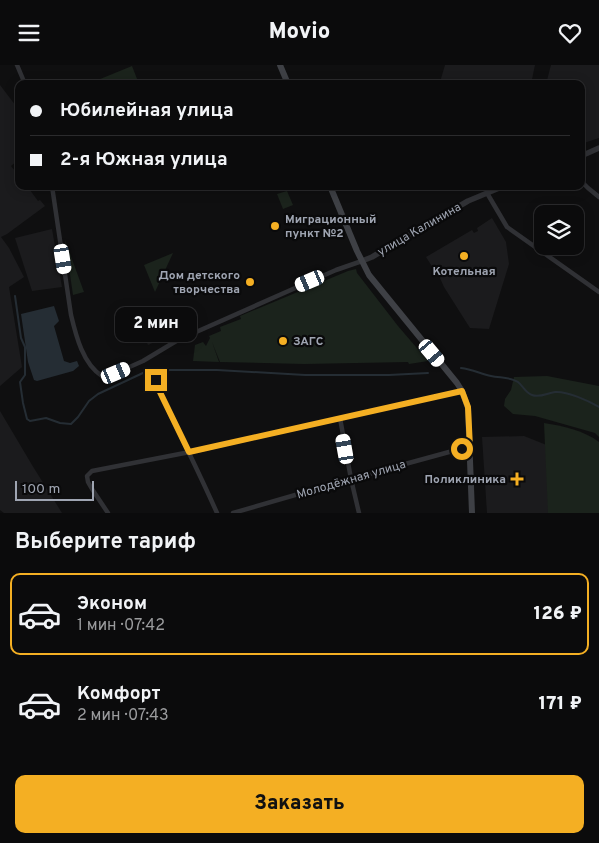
<!DOCTYPE html>
<html lang="ru">
<meta charset="utf-8">
<style>
body{margin:0;font-family:Overpass,sans-serif;background:#141415;color:#f1f3f6;height:100vh;display:flex;flex-direction:column;font-size:19px;white-space:nowrap}
*{box-sizing:border-box;margin:0}
p{font-size:16px;color:#9a9b9d}
.icon{flex:none;width:28px;height:28px;fill:none;stroke:currentColor;stroke-width:2;stroke-linecap:round;stroke-linejoin:round}
.map{position:relative;height:448px;overflow:hidden}
.sheet{display:flex;flex-direction:column;background:#0b0b0c;flex:1}
.sheet>*{flex:none}
.guide{position:absolute;left:15px;top:15px;width:570px;height:110px;border-radius:10px;box-shadow:0 2px 12px #0003,0 0 0 1px #2b2b2d;display:grid;align-content:center;height:110px;padding:0 15px;background:#0b0b0c}
.fabs{position:absolute;left:534px;top:140px;display:grid;gap:10px}
.fabs a{display:grid;place-items:center;width:50px;height:50px;border-radius:10px;background:#0b0b0c;box-shadow:0 2px 12px #0003,0 0 0 1px #2b2b2d;font-size:25px}
.scale{position:absolute;left:15px;bottom:12px;width:79px;box-sizing:border-box;padding-left:5px;border:2px solid #9fa5b2;border-top:0;font-size:14px;line-height:18px;white-space:nowrap;color:#9fa5b2;-webkit-text-stroke:4px #0a0a0b;paint-order:stroke}
.end{position:absolute;width:22px;height:22px;margin:-11px;border:6px solid #f4af23;background:#111;box-shadow:0 0 0 2px #111}
.from{border-radius:50%}
.bubble{position:absolute;height:35px;border-radius:10px;background:#0b0b0c;box-shadow:0 2px 12px #0003,0 0 0 1px #2b2b2d;font-size:16px;font-weight:800;line-height:35px;text-align:center}
.car{position:absolute;width:15px;height:30px;margin:-15px -8px;border-radius:6px;box-shadow:0 0 4px 1px #0007;background:linear-gradient(#fff 24%,#345 0 40%,#fff 0 76%,#345 0 86%,#fff 0)}
.guide b{display:flex;align-items:center;gap:18px;height:48px;font-size:19px}
.guide b+b{border-top:1px solid #2b2b2d}
.guide i{width:12px;height:12px;background:#f1f3f6}
ul{padding:0;list-style:none}
li{display:flex;align-items:center;gap:15px;height:82px;margin:0 10px 8px;padding:0 5px;border:2px solid transparent;border-radius:10px}
li div{flex:1}
li b{display:block;font-size:19px}
li em{font-style:normal;font-weight:800}
li.on{border-color:#f4af23}
li>.icon{width:45px;height:45px;stroke-width:1.5}
h2{padding:0 15px;font-size:22px;line-height:60px}
.cta{display:flex;gap:10px;margin-top:auto;padding:10px 15px}
.cta a{flex:1;height:58px;border-radius:10px;background:#f4af23;color:#111;font-size:20px;font-weight:800;line-height:58px;text-align:center}
header{display:flex;justify-content:space-between;align-items:center;height:65px;padding:0 15px;background:#0b0b0c;font-size:22px;font-weight:800}
.map>svg:first-child{display:block}
.built{fill:#1b1b1d}
.green{fill:#1b231c}
.water{fill:#252d34}
.lines{fill:none;stroke-linecap:round;stroke-linejoin:round}
.stream{stroke:#252d34;stroke-width:2}
.minor{stroke:#303135;stroke-width:4.5}
.tertiary{stroke:#303135;stroke-width:5.5}
.secondary{stroke:#3e4045;stroke-width:6}
.route{stroke:#f4af23;stroke-width:6}
.poi-dot{fill:#f4af23;stroke:#0a0a0b;stroke-width:2}
.labels{text-anchor:middle;stroke-width:4.5;stroke-linejoin:round;paint-order:stroke}
.poi-label{font-size:12px;font-weight:bold;fill:#9fa5b2;stroke:#0a0a0b;text-anchor:start}
.street-label{font-size:12px;fill:#9fa5b2;stroke:#0a0a0b}
</style>
<header><svg class="icon" aria-label="menu" viewBox="0 0 24 24"><path d="M4 6h16M4 12h16M4 18h16"/></svg>Movio<svg class="icon" aria-label="heart" viewBox="0 0 24 24"><path d="M12 20l-8-8c-3-5 5-10 8-4 3-6 11-1 8 4z"/></svg></header>
<div class="map">
<svg width="599" height="448" viewBox="0 0 599 448">
<rect width="100%" height="100%" fill="#0f0f10"/>
<g class="built">
<path d="M445,0H535L531,19H447L440,17Z"/>
<path d="M551,0H599V73L581,79V19H546Z"/>
<path d="M0,20L19,45V94L11,101L19,111V121H27L38,136L40,135L45,141L7,169L1,172L9,183L24,212L9,222L22,302L0,321Z"/>
<path d="M492,153L506,177L509,199L489,264L470,263L444,222L436,204L433,203L426,192L472,165L474,168L478,166L477,163Z"/>
<path d="M52,164L62,222L32,226L15,173Z"/>
<path d="M157,251L166,272L148,280L139,259Z"/>
<path d="M0,346L32,400L62,448H4L0,445Z"/>
<path d="M524,371L549,381L548,448H487L482,372Z"/>
</g>
<g class="green">
<path d="M132,1L139,19H88Z"/>
<path d="M287,126L293,140L283,144L277,129Z"/>
<path d="M65,175L84,227L73,230Z"/>
<path d="M173,188L155,227L144,200Z"/>
<path d="M356,204L357,208L398,261L428,296L409,299L408,297L304,299L220,297L212,277L219,297L193,296L195,280L203,277L206,281L210,273L209,271L221,266L220,262L241,254L240,251L348,206Z"/>
<path d="M547,311L599,321V372L595,368L535,351L513,349L504,341L505,334L511,325L514,312Z"/>
<path d="M544,358C563,361 583,365 599,377V448H548Z"/>
</g>
<path class="water" d="M54,241L59,256L54,261L64,296L70,298L77,296L79,301L73,306L37,316L34,315L28,297L21,249Z"/>
<g class="lines">
<g class="stream">
<path d="M15,231L21,273L25,282V310L20,317L23,338L27,354L30,356L46,353L60,358L71,359L78,352L89,336L98,329L145,307L153,305H217L305,310H389L428,308"/>
<path d="M461,303C472,304 481,309 491,311C500,313 511,312 518,317C523,321 526,328 532,330C540,333 547,328 555,327C567,326 589,336 599,342"/>
</g>
<g class="minor">
<path d="M17,0L25,19"/>
<path d="M581,116L588,123L599,132"/>
<path d="M52,121L71,250C76,271 83,299 102,311L116,308L143,296L178,275L336,205L362,196"/>
<path d="M487,128L507,162L599,227"/>
<path d="M156,315L157,321C177,364 198,405 217,448"/>
<path d="M340,353L351,414L359,448"/>
<path d="M108,448L92,424L88,417L87,411L92,406L195,386L462,326"/>
<path d="M233,448L354,413L460,384L470,383"/>
</g>
<g class="tertiary">
<path d="M581,91L599,83"/>
<path d="M362,196L372,192L468,136L504,121"/>
</g>
<g class="secondary">
<path d="M280,0L288,19"/>
<path d="M330,121L357,186L369,210L457,318L462,326L468,343L472,448"/>
</g>
</g>
<g class="lines">
<path class="route" d="M156,315L157,321L189,387L462,326L468,342L470,383L462,384"/>
</g>
<g class="poi-dot">
<circle cx="275" cy="161" r="5"/>
<circle cx="464" cy="191" r="5"/>
<circle cx="250" cy="217" r="5"/>
<circle cx="283" cy="276" r="5"/>
<path d="M514.5 406.5h5v5h5v5h-5v5h-5v-5h-5v-5h5z"/>
</g>
<g class="labels">
<g class="poi-label">
<text x="285" y="158">Миграционный<tspan x="285" dy="14">пункт №2</tspan></text>
<text x="464" y="210" text-anchor="middle">Котельная</text>
<text x="240" y="214" text-anchor="end">Дом детского<tspan x="240" dy="14">творчества</tspan></text>
<text x="293" y="280">ЗАГС</text>
<text x="506" y="418" text-anchor="end">Поликлиника</text>
</g>
<g class="street-label">
<text transform="translate(419 164) rotate(-30)" y="4">улица Калинина</text>
<text transform="translate(351 414) rotate(-16)" y="4">Молодёжная улица</text>
</g>
</g>
</svg>
<div class="fabs">
<a><svg class="icon" aria-label="layers" viewBox="0 0 24 24"><path d="M12 4l9 5-9 5-9-5zM3 14l9 5 9-5"/></svg></a>
</div>
<div class="scale">100 m</div>
<i class="end from" style="left:462px;top:384px"></i>
<i class="end" style="left:156px;top:315px"></i>
<div class="bubble" style="left:115px;top:242px;width:82px">2 мин</div>
<i class="car" style="left:63px;top:194px;rotate:171deg"></i>
<i class="car" style="left:310px;top:216px;rotate:247deg"></i>
<i class="car" style="left:432px;top:288px;rotate:140deg"></i>
<i class="car" style="left:116px;top:308px;rotate:67deg"></i>
<i class="car" style="left:345px;top:384px;rotate:350deg"></i>
<div class="guide">
<b><i class="from"></i>Юбилейная улица</b>
<b><i></i>2-я Южная улица</b>
</div>
</div>
<section class="sheet">
<h2>Выберите тариф</h2>
<ul>
<li class="on"><svg class="icon" aria-label="car" viewBox="0 0 24 24"><path d="M5 17H2v-5l4-1 3-4h7l3 4 3 1v5h-3M9 17h6M6 11h13"/><circle cx="7" cy="17" r="2"/><circle cx="17" cy="17" r="2"/></svg><div><b>Эконом</b><p>1 мин · 07:42</p></div><em>126 ₽</em></li>
<li><svg class="icon" aria-label="car" viewBox="0 0 24 24"><path d="M5 17H2v-5l4-1 3-4h7l3 4 3 1v5h-3M9 17h6M6 11h13"/><circle cx="7" cy="17" r="2"/><circle cx="17" cy="17" r="2"/></svg><div><b>Комфорт</b><p>2 мин · 07:43</p></div><em>171 ₽</em></li>
</ul>
<div class="cta"><a>Заказать</a></div>
</section>
